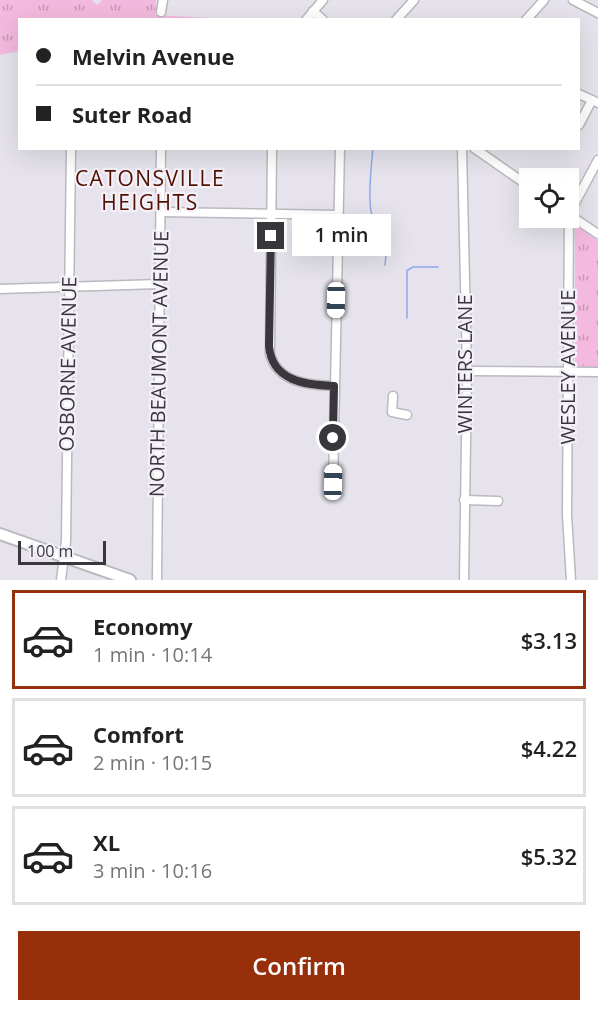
<!DOCTYPE html>
<meta charset="utf-8">
<style>
body{margin:0;font-family:"Open Sans",sans-serif;background:#f6f6f6;color:#222;height:100vh;display:flex;flex-direction:column;font-size:22px;white-space:nowrap}
*{box-sizing:border-box;margin:0}
p{font-size:20px;color:#767676}
.icon{flex:none;width:33px;height:33px;fill:none;stroke:currentColor;stroke-width:2;stroke-linecap:round;stroke-linejoin:round}
.map{position:relative;height:580px;overflow:hidden}
.panel{display:flex;flex-direction:column;background:#fff;flex:1}
.panel>*{flex:none}
.banner{position:absolute;left:18px;top:18px;width:562px;height:132px;border-radius:0px;box-shadow:0 6px 24px #0002;display:grid;align-content:center;height:132px;padding:0 18px;background:#fff}
.tools{position:absolute;left:519px;top:168px;display:grid;gap:12px}
.tools a{display:grid;place-items:center;width:60px;height:60px;border-radius:0px;background:#fff;box-shadow:0 6px 24px #0002;font-size:30px}
.scale{position:absolute;left:18px;bottom:15px;width:88px;box-sizing:border-box;padding-left:6px;border:3px solid #39373b;border-top:0;font-size:16px;line-height:21px;white-space:nowrap;color:#39373b;-webkit-text-stroke:4px #f4f0f9;paint-order:stroke}
.end{position:absolute;width:27px;height:27px;margin:-14px;border:8px solid #39373b;background:#fff;box-shadow:0 0 0 3px #fff}
.from{border-radius:50%}
.bubble{position:absolute;height:42px;border-radius:0px;background:#fff;box-shadow:0 6px 24px #0002;font-size:20px;font-weight:600;line-height:42px;text-align:center}
.car{position:absolute;width:18px;height:36px;margin:-18px -9px;border-radius:8px;box-shadow:0 0 4px 2px #0007;background:linear-gradient(#fff 24%,#345 0 40%,#fff 0 76%,#345 0 86%,#fff 0)}
.banner b{display:flex;align-items:center;gap:21px;height:57px;font-size:22px}
.banner b+b{border-top:2px solid #e0e0e0}
.banner i{width:15px;height:15px;background:#222}
ul{padding:10px 0 0;list-style:none}
li{display:flex;align-items:center;gap:18px;height:99px;margin:0 12px 9px;padding:0 6px;border:3px solid #e0e0e0;border-radius:0px}
li div{flex:1}
li b{display:block;font-size:22px}
li em{font-style:normal;font-weight:600}
li.on{border-color:#962f0a}
li>.icon{width:54px;height:54px;stroke-width:1.5}
.primary-button{display:flex;gap:12px;margin-top:auto;padding:12px 18px}
.primary-button a{flex:1;height:69px;border-radius:0px;background:#962f0a;color:#fff;font-size:24px;font-weight:600;line-height:69px;text-align:center}
.map>svg:first-child{display:block}
.park{fill:url(#park-tufts)}
.lines{fill:none;stroke-linecap:round;stroke-linejoin:round}
.stream{stroke:#8da9ec;stroke-width:1.5}
.minor-casing{stroke:#bbb8c0;stroke-width:11}
.major-casing{stroke:#bbb8c0;stroke-width:14}
.minor{stroke:#fff;stroke-width:8}
.major{stroke:#fff;stroke-width:10}
.route{stroke:#39373b;stroke-width:8}
.labels{text-anchor:middle;stroke-width:4.5;stroke-linejoin:round;paint-order:stroke}
.street-label{font-size:20px;fill:#39373b;stroke:#f4f0f9}
.neighbourhood-label{font-size:21px;letter-spacing:1.5px;fill:#511000;stroke:#f4f0f9}
</style>
<div class="map">
<svg width="598" height="580" viewBox="0 0 598 580">
<defs>
<pattern id="park-tufts" width="24" height="20" patternUnits="userSpaceOnUse" patternTransform="scale(1.5)"><rect width="24" height="20" fill="#f4b9de"/><path d="M3 7l-1-3M5 7V3M7 7l1-3M15 17l-1-3M17 17v-4M19 17l1-3" fill="none" stroke="#c797b5"/></pattern>
</defs>
<rect width="100%" height="100%" fill="#e6e3ec"/>
<g class="park">
<path d="M0,0H92L97,5L102,0H156L155,15L229,19L20,20L19,51L0,55Z"/>
<path d="M575,225L598,241V367L575,366Z"/>
</g>
<g class="lines">
<g class="stream">
<path d="M373,148C371,167 368,194 371,211C376,233 389,239 385,265"/>
<path d="M407,270V318"/>
<path d="M408,270L413,267H438"/>
</g>
<g class="minor-casing">
<g id="minor">
<path d="M573,0L598,13"/>
<path d="M313,11L323,20"/>
<path d="M161,12L163,0"/>
<path d="M306,20L323,0"/>
<path d="M396,20L414,0"/>
<path d="M526,20L544,0"/>
<path d="M579,94L598,103"/>
<path d="M579,125L592,100"/>
<path d="M272,148L270,354C278,383 309,385 334,386"/>
<path d="M462,148L467,371L464,580"/>
<path d="M474,148L530,187"/>
<path d="M161,212L338,215"/>
<path d="M568,214L598,234"/>
<path d="M0,289L159,284"/>
<path d="M467,371L598,372"/>
<path d="M393,396L392,412L407,415"/>
<path d="M333,484L340,148"/>
<path d="M464,500L498,501"/>
<path d="M61,580L66,541L71,148"/>
<path d="M157,580L161,148"/>
<path d="M571,580L567,515L569,214L598,160"/>
</g>
</g>
<g class="major-casing">
<path id="major" d="M0,534L130,580"/>
</g>
<use href="#minor" class="minor"/>
<use href="#major" class="major"/>
</g>
<g class="lines">
<path class="route" d="M271,236L269,346C272,381 305,385 334,386L333,438"/>
</g>
<g class="labels">
<g class="street-label">
<text transform="translate(68 364) rotate(-89)" y="7">OSBORNE AVENUE</text>
<text transform="translate(159 364) rotate(-89)" y="7">NORTH BEAUMONT AVENUE</text>
<text transform="translate(465 364) rotate(-90)" y="7">WINTERS LANE</text>
<text transform="translate(568 367) rotate(-90)" y="7">WESLEY AVENUE</text>
</g>
<g class="neighbourhood-label">
<text x="150" y="186">CATONSVILLE<tspan x="150" dy="24">HEIGHTS</tspan></text>
</g>
</g>
</svg>
<div class="tools">
<a><svg class="icon" aria-label="locate" viewBox="0 0 24 24"><circle cx="12" cy="12" r="6"/><path d="M12 2v4M12 18v4M2 12h4M18 12h4"/></svg></a>
</div>
<div class="scale">100 m</div>
<i class="end from" style="left:333px;top:438px"></i>
<i class="end" style="left:271px;top:236px"></i>
<div class="bubble" style="left:292px;top:214px;width:99px">1 min</div>
<i class="car" style="left:336px;top:300px;rotate:181deg"></i>
<i class="car" style="left:333px;top:482px;rotate:1deg"></i>
<div class="banner">
<b><i class="from"></i>Melvin Avenue</b>
<b><i></i>Suter Road</b>
</div>
</div>
<section class="panel">
<ul>
<li class="on"><svg class="icon" aria-label="car" viewBox="0 0 24 24"><path d="M5 17H2v-5l4-1 3-4h7l3 4 3 1v5h-3M9 17h6M6 11h13"/><circle cx="7" cy="17" r="2"/><circle cx="17" cy="17" r="2"/></svg><div><b>Economy</b><p>1 min · 10:14</p></div><em>$3.13</em></li>
<li><svg class="icon" aria-label="car" viewBox="0 0 24 24"><path d="M5 17H2v-5l4-1 3-4h7l3 4 3 1v5h-3M9 17h6M6 11h13"/><circle cx="7" cy="17" r="2"/><circle cx="17" cy="17" r="2"/></svg><div><b>Comfort</b><p>2 min · 10:15</p></div><em>$4.22</em></li>
<li><svg class="icon" aria-label="car" viewBox="0 0 24 24"><path d="M5 17H2v-5l4-1 3-4h7l3 4 3 1v5h-3M9 17h6M6 11h13"/><circle cx="7" cy="17" r="2"/><circle cx="17" cy="17" r="2"/></svg><div><b>XL</b><p>3 min · 10:16</p></div><em>$5.32</em></li>
</ul>
<div class="primary-button"><a>Confirm</a></div>
</section>
